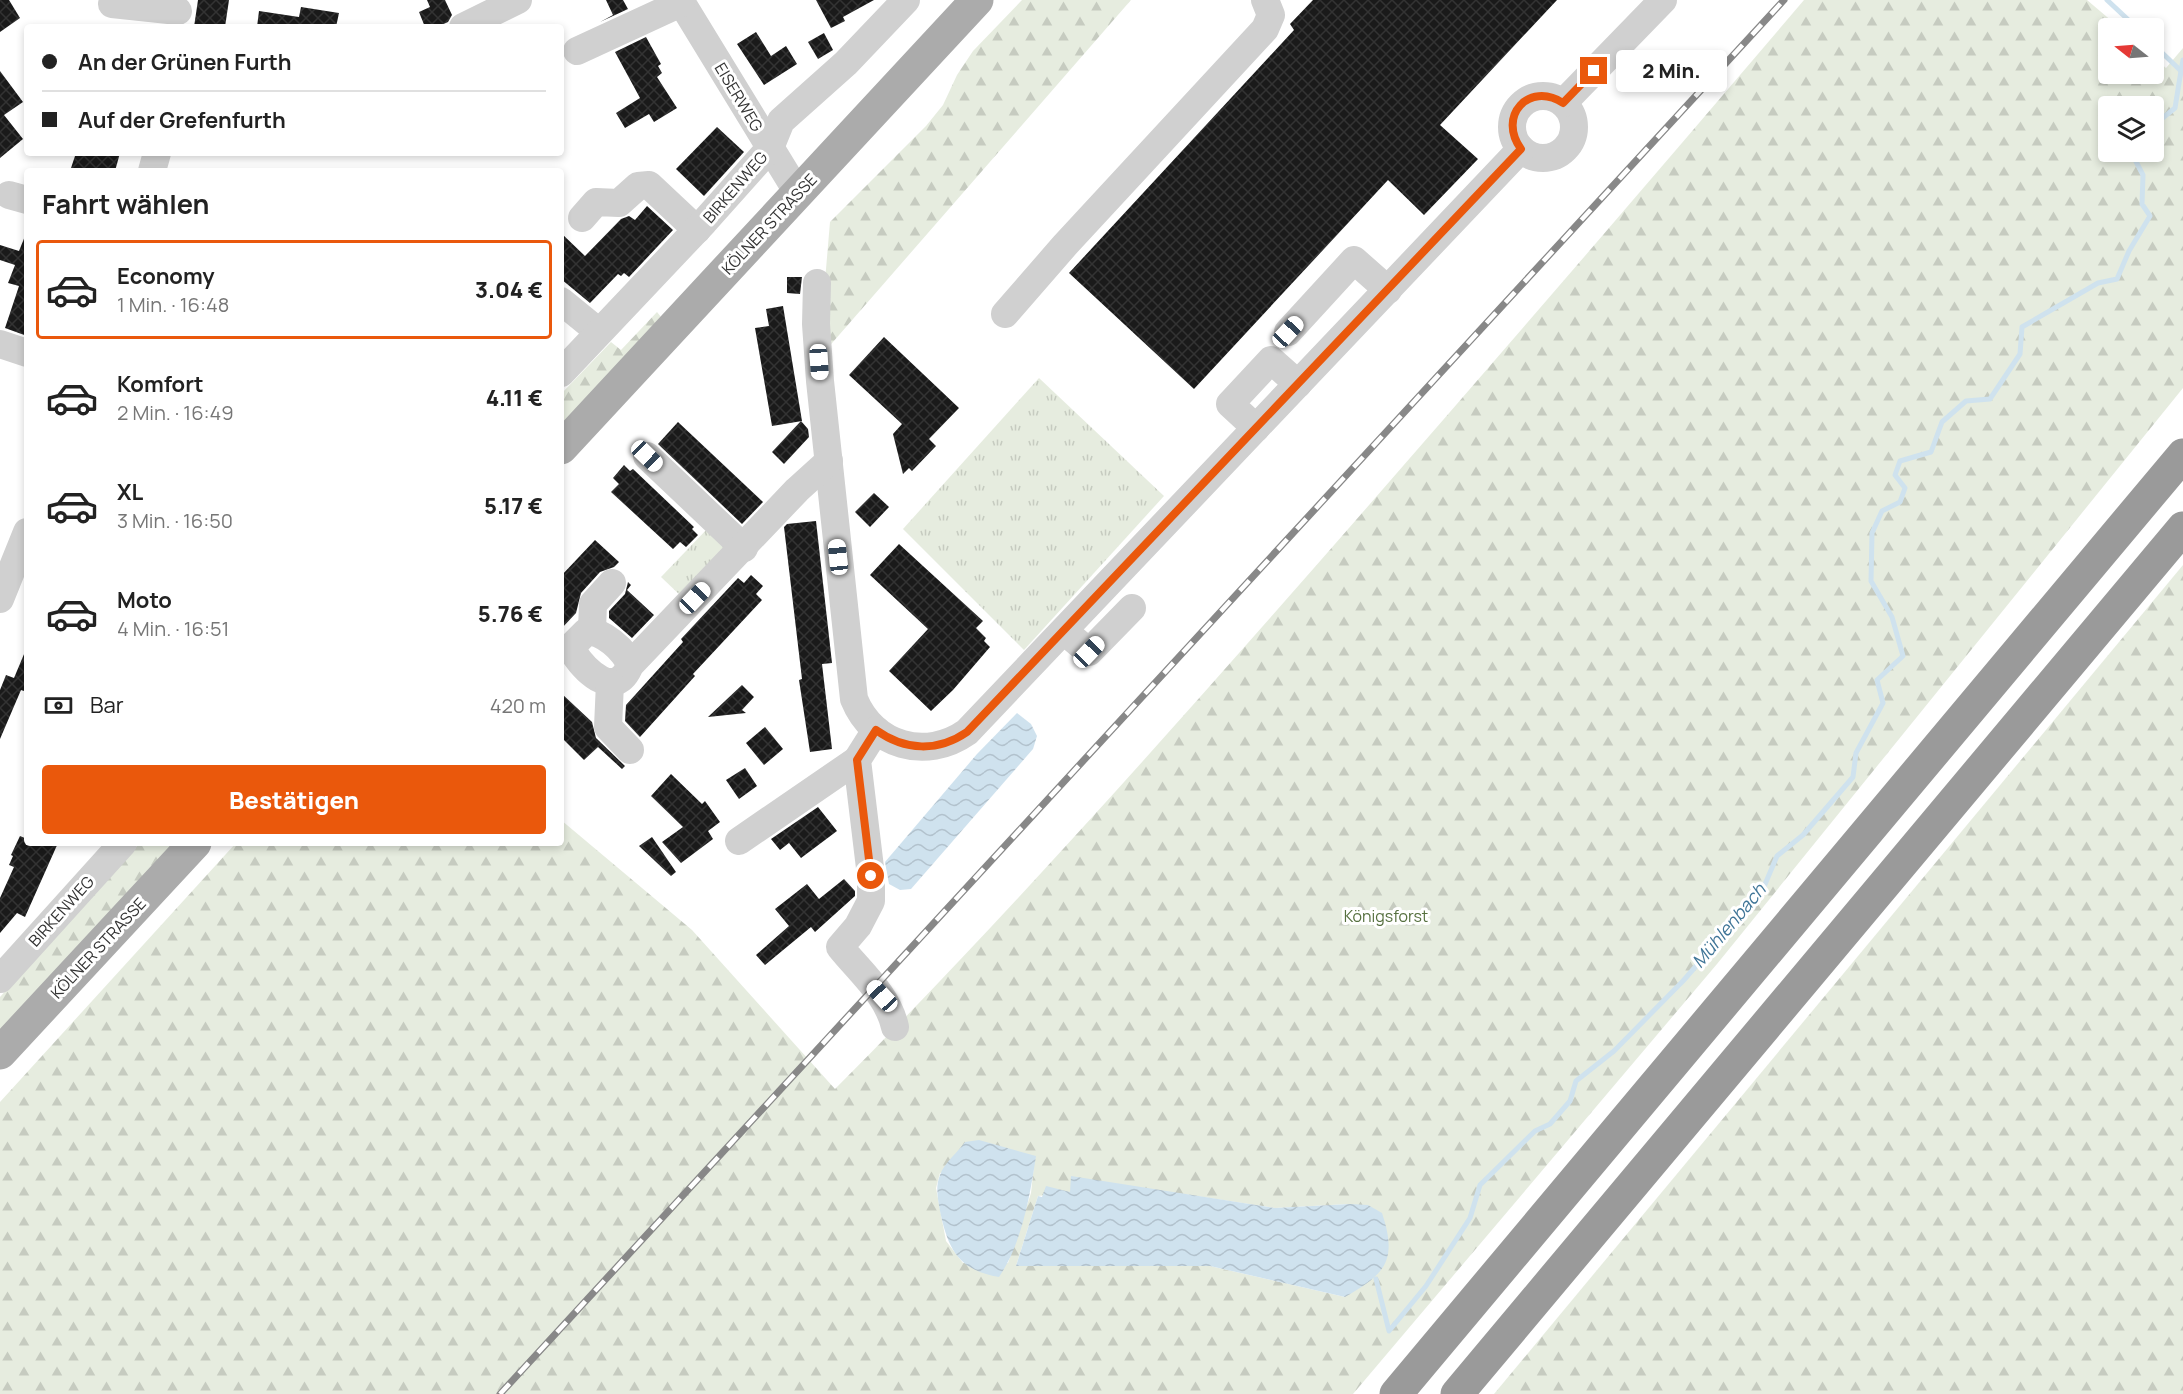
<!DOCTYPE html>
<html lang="de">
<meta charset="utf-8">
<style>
body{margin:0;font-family:Manrope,sans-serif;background:#f2f2f2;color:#222;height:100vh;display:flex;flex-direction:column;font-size:22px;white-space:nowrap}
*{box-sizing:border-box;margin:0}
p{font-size:20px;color:#767676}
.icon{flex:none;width:33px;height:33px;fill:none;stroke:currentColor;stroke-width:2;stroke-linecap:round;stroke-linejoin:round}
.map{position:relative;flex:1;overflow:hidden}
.drawer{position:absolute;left:24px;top:168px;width:540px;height:678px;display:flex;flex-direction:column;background:#fff;border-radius:6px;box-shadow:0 3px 9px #0003}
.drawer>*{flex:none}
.top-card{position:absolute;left:24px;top:24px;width:540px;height:132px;border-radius:6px;box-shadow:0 3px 9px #0003;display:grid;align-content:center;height:132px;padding:0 18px;background:#fff}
.needle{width:39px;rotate:287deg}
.buttons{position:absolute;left:2098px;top:18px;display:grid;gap:12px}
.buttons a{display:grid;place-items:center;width:66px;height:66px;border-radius:6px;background:#fff;box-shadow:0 3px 9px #0003;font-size:30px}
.end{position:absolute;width:27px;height:27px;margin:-14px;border:8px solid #ea580c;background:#fff;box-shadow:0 0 0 3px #fff}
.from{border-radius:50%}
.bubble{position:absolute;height:42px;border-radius:6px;background:#fff;box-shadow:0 3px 9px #0003;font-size:20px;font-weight:800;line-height:42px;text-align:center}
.car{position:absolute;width:18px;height:36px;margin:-18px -9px;border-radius:8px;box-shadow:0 0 4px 2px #0007;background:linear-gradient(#fff 24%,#345 0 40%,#fff 0 76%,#345 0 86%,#fff 0)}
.top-card b{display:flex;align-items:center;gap:21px;height:57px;font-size:22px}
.top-card b+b{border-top:2px solid #e0e0e0}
.top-card i{width:15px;height:15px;background:#222}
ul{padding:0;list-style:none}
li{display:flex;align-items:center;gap:18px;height:99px;margin:0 12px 9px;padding:0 6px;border:3px solid transparent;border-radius:6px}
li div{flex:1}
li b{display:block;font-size:22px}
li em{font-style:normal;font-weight:800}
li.on{border-color:#ea580c}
li>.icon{width:54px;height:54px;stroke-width:1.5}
h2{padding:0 18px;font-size:27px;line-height:72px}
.pay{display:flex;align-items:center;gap:15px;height:66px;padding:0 18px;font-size:22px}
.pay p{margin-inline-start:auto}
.primary-button{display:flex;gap:12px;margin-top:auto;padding:12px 18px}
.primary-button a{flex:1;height:69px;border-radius:6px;background:#ea580c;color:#fff;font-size:24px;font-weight:800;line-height:69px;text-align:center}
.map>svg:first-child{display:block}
.grass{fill:url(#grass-tufts)}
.forest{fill:url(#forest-firs);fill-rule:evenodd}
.water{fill:url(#water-waves)}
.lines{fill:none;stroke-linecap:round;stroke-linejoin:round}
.stream{stroke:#cfe2ee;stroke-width:5}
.building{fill:url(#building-cross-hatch)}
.minor{stroke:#d0d0d0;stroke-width:28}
.major{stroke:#ababab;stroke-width:33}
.highway{stroke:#9a9a9a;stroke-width:33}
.rail-casing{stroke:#888;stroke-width:7}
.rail{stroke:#fff;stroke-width:4.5;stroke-dasharray:14;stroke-linecap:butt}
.route{stroke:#ea580c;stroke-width:8}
.labels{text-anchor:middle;stroke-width:6;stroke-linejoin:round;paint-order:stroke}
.street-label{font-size:16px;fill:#333;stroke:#fff}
.park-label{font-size:16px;fill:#56703f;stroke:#fff}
.water-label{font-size:18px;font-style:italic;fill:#3f7597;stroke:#fff}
</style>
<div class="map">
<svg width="2183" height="1394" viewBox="0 0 2183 1394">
<defs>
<pattern id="grass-tufts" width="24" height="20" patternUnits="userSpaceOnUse" patternTransform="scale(1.5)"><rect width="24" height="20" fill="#e6ecdf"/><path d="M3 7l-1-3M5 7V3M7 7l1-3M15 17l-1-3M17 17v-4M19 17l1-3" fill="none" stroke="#c6cbc0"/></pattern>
<pattern id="forest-firs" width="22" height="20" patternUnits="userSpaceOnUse" patternTransform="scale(1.5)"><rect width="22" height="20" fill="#e6ecdf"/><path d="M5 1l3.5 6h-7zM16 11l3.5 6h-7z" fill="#c6cbc0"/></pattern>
<pattern id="water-waves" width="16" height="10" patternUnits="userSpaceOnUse" patternTransform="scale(1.5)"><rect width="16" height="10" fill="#cfe2ee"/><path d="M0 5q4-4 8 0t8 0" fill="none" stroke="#b2c2cd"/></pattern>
<pattern id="building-cross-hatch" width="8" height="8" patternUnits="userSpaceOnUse" patternTransform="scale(1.5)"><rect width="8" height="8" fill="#1a1a1a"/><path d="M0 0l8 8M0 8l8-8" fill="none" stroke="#333"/></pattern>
</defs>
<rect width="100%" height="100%" fill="#fff"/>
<g class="grass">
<path d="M1039,378L1164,496L1024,650L903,529Z"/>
<path d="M710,526L727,548L682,597L661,577Z"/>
</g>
<g class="forest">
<path d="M1022,0H1131L826,350L825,281L830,222L926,126L943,105L957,75L973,51Z"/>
<path d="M1804,0H2087L2120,28H2109V74H2154V58L2166,68L2183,48V388L1717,964L1353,1394H0V1102L236,843H561V820L692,930L835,1089C1004,919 1163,740 1321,560C1483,375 1644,188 1804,0ZM2109,106H2154V152H2109ZM1035,1156L1031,1193L1008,1263H963L946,1241L936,1188L940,1173ZM1071,1177L1275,1208L1350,1204L1345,1297L1210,1266H1016L1038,1196L1071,1192Z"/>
<path d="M657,312L661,317L561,427V394L611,342L621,350Z"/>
<path d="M2183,565V1394H1494Z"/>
<path d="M139,843H181L0,1038V997Z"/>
</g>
<g class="water">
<path d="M1017,713L1031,724L1037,736L1033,749L911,889L900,890L889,884L885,862L977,754Z"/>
<path d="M979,1140L1036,1156C1030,1196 1022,1243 999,1277C958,1270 948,1249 940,1211C938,1199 935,1187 940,1175C944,1163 958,1152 965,1142Z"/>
<path d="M1071,1176L1275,1208L1350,1204L1368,1205L1382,1213C1398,1261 1385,1274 1345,1297L1210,1266H1016L1038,1196L1042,1197L1046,1186L1070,1192Z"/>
</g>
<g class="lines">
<g class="stream">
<path d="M2107,0L2137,28"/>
<path d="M2154,45L2181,71L2175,108L2154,125"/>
<path d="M2181,71L2183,60"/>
<path d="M1376,1279L1389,1331L1426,1286L1470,1218L1480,1185L1535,1131L1550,1124L1570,1101L1576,1081L1614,1051L1683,981L1763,889L1777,856L1803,835L1853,777L1856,753L1883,703L1877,680L1903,656L1892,617L1871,581L1872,533L1882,511L1900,502L1905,488L1895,475L1900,461L1931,452L1942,422L1966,401L1990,399L2020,354L2022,327L2098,283L2117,279L2129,251L2150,216L2142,204L2143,175L2131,152"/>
</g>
</g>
<g class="building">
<path d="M0,0H9L20,18L0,32Z"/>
<path d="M198,0H229L225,27H194Z"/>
<path d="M427,0H445L452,15L448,22L437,27H425L419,12L430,7Z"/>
<path d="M606,0H623L628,9L600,22L613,15Z"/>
<path d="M816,0H874L843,17L845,21L831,28Z"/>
<path d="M1313,0H1557L1440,125L1478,159L1424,215L1388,180L1194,389L1069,273L1294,30L1290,24Z"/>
<path d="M301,7L339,13L336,27H257L259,11L299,17Z"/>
<path d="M756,32L771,56L786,46L797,64L764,85L737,44Z"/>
<path d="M824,33L833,50L818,59L808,42Z"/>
<path d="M646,37L661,64L658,66L662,73L657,77L677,108L654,122L649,114L625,128L616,113L640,98L615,52Z"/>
<path d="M0,71L23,102L4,115L23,139L0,158Z"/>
<path d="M717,127L744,152L704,196L676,169Z"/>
<path d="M76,153H120L115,171H70Z"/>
<path d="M647,206L673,230L629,277L624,273L621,276L618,274L590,303L561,279V233L585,256L621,219L629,216L635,220Z"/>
<path d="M25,236H27V336L5,328L19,286L8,283L15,265L0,260V245L19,251Z"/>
<path d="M787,277H802L800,294L787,293Z"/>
<path d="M783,306L802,421L772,426L755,328L769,326L766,309Z"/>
<path d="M884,337L959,408L929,439L936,446L912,471L909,468L903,474L893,434L902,424L849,375Z"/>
<path d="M801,421L808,429L809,437L784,464L772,452Z"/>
<path d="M678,422L763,502L742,524L658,444Z"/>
<path d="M624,465L630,471L633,469L694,527L692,529L698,535L686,547L680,542L673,549L611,492L619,484L613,478Z"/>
<path d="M874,493L889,507L870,527L855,512Z"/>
<path d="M816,521L832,663L822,664L832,749L810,752L799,680L802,679L784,527L787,524Z"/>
<path d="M595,540L619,562L614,567L600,572L581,593L576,613L561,629V576Z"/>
<path d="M899,544L983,621L976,628L986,638L984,641L990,647L953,690L931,711L889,671L928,629L870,575Z"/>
<path d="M751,575L763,586L756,594L762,600L693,674L695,676L640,737L625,721L626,705L683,642L681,639L738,578L744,583Z"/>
<path d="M628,582L631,585L627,590L654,615L632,638L609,618V611L625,594Z"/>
<path d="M27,647V692L21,690L0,739V690L6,675L14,678Z"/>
<path d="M742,685L754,697L742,710L746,713L708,717Z"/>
<path d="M561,693L592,722L596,738L625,766L622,769L598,747L584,760L561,737Z"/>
<path d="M765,727L783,749L764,765L746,743Z"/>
<path d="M745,768L757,786L739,799L726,780Z"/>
<path d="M671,774L702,804L705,801L720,822L708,831L713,839L681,863L662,842L683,827L651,796Z"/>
<path d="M818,807L837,831L801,858L789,843L780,850L771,839Z"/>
<path d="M20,836L27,839V843H58L25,917L17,913L0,933V898L14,867L9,865L13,856L11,855Z"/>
<path d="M652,837L676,872L671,876L639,846Z"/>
<path d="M844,879L855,891V896L815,932L811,927L765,965L756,955L789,926L775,909L807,884L819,899Z"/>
</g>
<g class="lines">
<g class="minor">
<path d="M680,0L798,193"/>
<path d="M112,4L178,11"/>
<path d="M463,27L518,0"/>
<path d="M577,51L681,3"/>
<circle cx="1543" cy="127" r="31"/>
<path d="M1563,103L1663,0"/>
<path d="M152,171L157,153"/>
<path d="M9,195L27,200"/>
<path d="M582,218L596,202L619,203L638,186L649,185L697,230"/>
<path d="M817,283L816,324L820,381L854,699C873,746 926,761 967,732L1521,149"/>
<path d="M561,301L599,332"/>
<path d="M1005,314L1065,245L1265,29L1271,15L1265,0"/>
<path d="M1288,332L1354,260L1388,290"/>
<path d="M0,344L27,353"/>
<path d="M561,373L704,222L770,148L781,121L846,63L906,0"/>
<path d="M1256,428L1230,404L1271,360L1298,384"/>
<path d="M647,456L744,548"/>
<path d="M0,599L27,532"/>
<path d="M592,630L593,604L612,583"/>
<path d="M1064,631L1089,652L1132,608"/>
<path d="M630,665C626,651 601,629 586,632L574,644L573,652C586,672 616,701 630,665L797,490L829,461"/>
<path d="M610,683L608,727L630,750"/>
<path d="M876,730L857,760L871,876V901L858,926L840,947C860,972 888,995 895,1027"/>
<path d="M739,841L857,760"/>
<path d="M0,979L123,843"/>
</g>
<g class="major">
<path d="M561,448L977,0"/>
<path d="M0,1053L195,843"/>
</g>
<g class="highway">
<path d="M1396,1394L2183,455"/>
<path d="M1457,1394L2183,528"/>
</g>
<g class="rail-casing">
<path id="rail" d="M500,1394L1784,0"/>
</g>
<use href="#rail" class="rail"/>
</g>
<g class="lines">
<path class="route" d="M871,876L857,760L876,730C905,751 938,752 967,732L1521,149C1497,116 1529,81 1563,103L1594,71"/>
</g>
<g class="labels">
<g class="street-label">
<text transform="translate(739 97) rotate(59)" y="6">EISERWEG</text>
<text transform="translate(735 187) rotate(-49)" y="6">BIRKENWEG</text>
<text transform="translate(769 224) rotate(-47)" y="6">KÖLNER STRASSE</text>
<text transform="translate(61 911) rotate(-48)" y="6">BIRKENWEG</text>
<text transform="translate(98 948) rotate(-47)" y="6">KÖLNER STRASSE</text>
</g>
<g class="park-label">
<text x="1386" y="922">Königsforst</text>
</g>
<g class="water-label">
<text transform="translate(1729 926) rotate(-50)" y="6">Mühlenbach</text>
</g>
</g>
</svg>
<div class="buttons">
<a><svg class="needle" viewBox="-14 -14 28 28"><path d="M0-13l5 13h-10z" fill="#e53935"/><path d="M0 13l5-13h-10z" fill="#767676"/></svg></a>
<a><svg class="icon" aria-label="layers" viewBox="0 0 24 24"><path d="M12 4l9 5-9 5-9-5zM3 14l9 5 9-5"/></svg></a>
</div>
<i class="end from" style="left:871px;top:876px"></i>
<i class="end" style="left:1594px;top:71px"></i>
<div class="bubble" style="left:1616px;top:50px;width:111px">2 Min.</div>
<i class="car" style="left:1288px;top:332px;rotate:43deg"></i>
<i class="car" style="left:819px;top:362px;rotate:176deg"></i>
<i class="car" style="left:647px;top:456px;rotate:134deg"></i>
<i class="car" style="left:838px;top:557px;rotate:354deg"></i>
<i class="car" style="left:695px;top:598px;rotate:44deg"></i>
<i class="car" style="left:1089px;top:652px;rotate:44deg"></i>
<i class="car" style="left:882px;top:996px;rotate:317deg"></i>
<div class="top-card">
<b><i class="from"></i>An der Grünen Furth</b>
<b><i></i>Auf der Grefenfurth</b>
</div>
<section class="drawer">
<h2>Fahrt wählen</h2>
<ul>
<li class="on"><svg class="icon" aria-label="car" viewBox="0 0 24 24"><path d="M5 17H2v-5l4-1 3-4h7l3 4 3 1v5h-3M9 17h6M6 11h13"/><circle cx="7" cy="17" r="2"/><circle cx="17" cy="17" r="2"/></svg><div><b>Economy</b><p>1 Min. · 16:48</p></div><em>3.04 €</em></li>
<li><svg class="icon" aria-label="car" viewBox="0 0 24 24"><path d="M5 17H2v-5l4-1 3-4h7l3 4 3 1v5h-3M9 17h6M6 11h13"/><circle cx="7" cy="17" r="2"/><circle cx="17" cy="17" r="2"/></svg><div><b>Komfort</b><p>2 Min. · 16:49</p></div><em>4.11 €</em></li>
<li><svg class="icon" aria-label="car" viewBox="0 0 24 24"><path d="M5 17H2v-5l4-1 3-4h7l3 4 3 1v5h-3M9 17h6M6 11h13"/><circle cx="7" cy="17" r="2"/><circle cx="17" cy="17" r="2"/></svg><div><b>XL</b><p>3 Min. · 16:50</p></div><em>5.17 €</em></li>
<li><svg class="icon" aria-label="car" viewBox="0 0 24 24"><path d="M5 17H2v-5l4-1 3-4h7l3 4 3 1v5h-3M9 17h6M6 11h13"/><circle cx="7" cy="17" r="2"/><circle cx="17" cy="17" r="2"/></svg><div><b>Moto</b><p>4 Min. · 16:51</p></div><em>5.76 €</em></li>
</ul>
<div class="pay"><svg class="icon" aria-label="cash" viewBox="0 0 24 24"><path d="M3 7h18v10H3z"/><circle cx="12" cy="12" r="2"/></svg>Bar<p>420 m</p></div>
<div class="primary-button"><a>Bestätigen</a></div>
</section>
</div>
